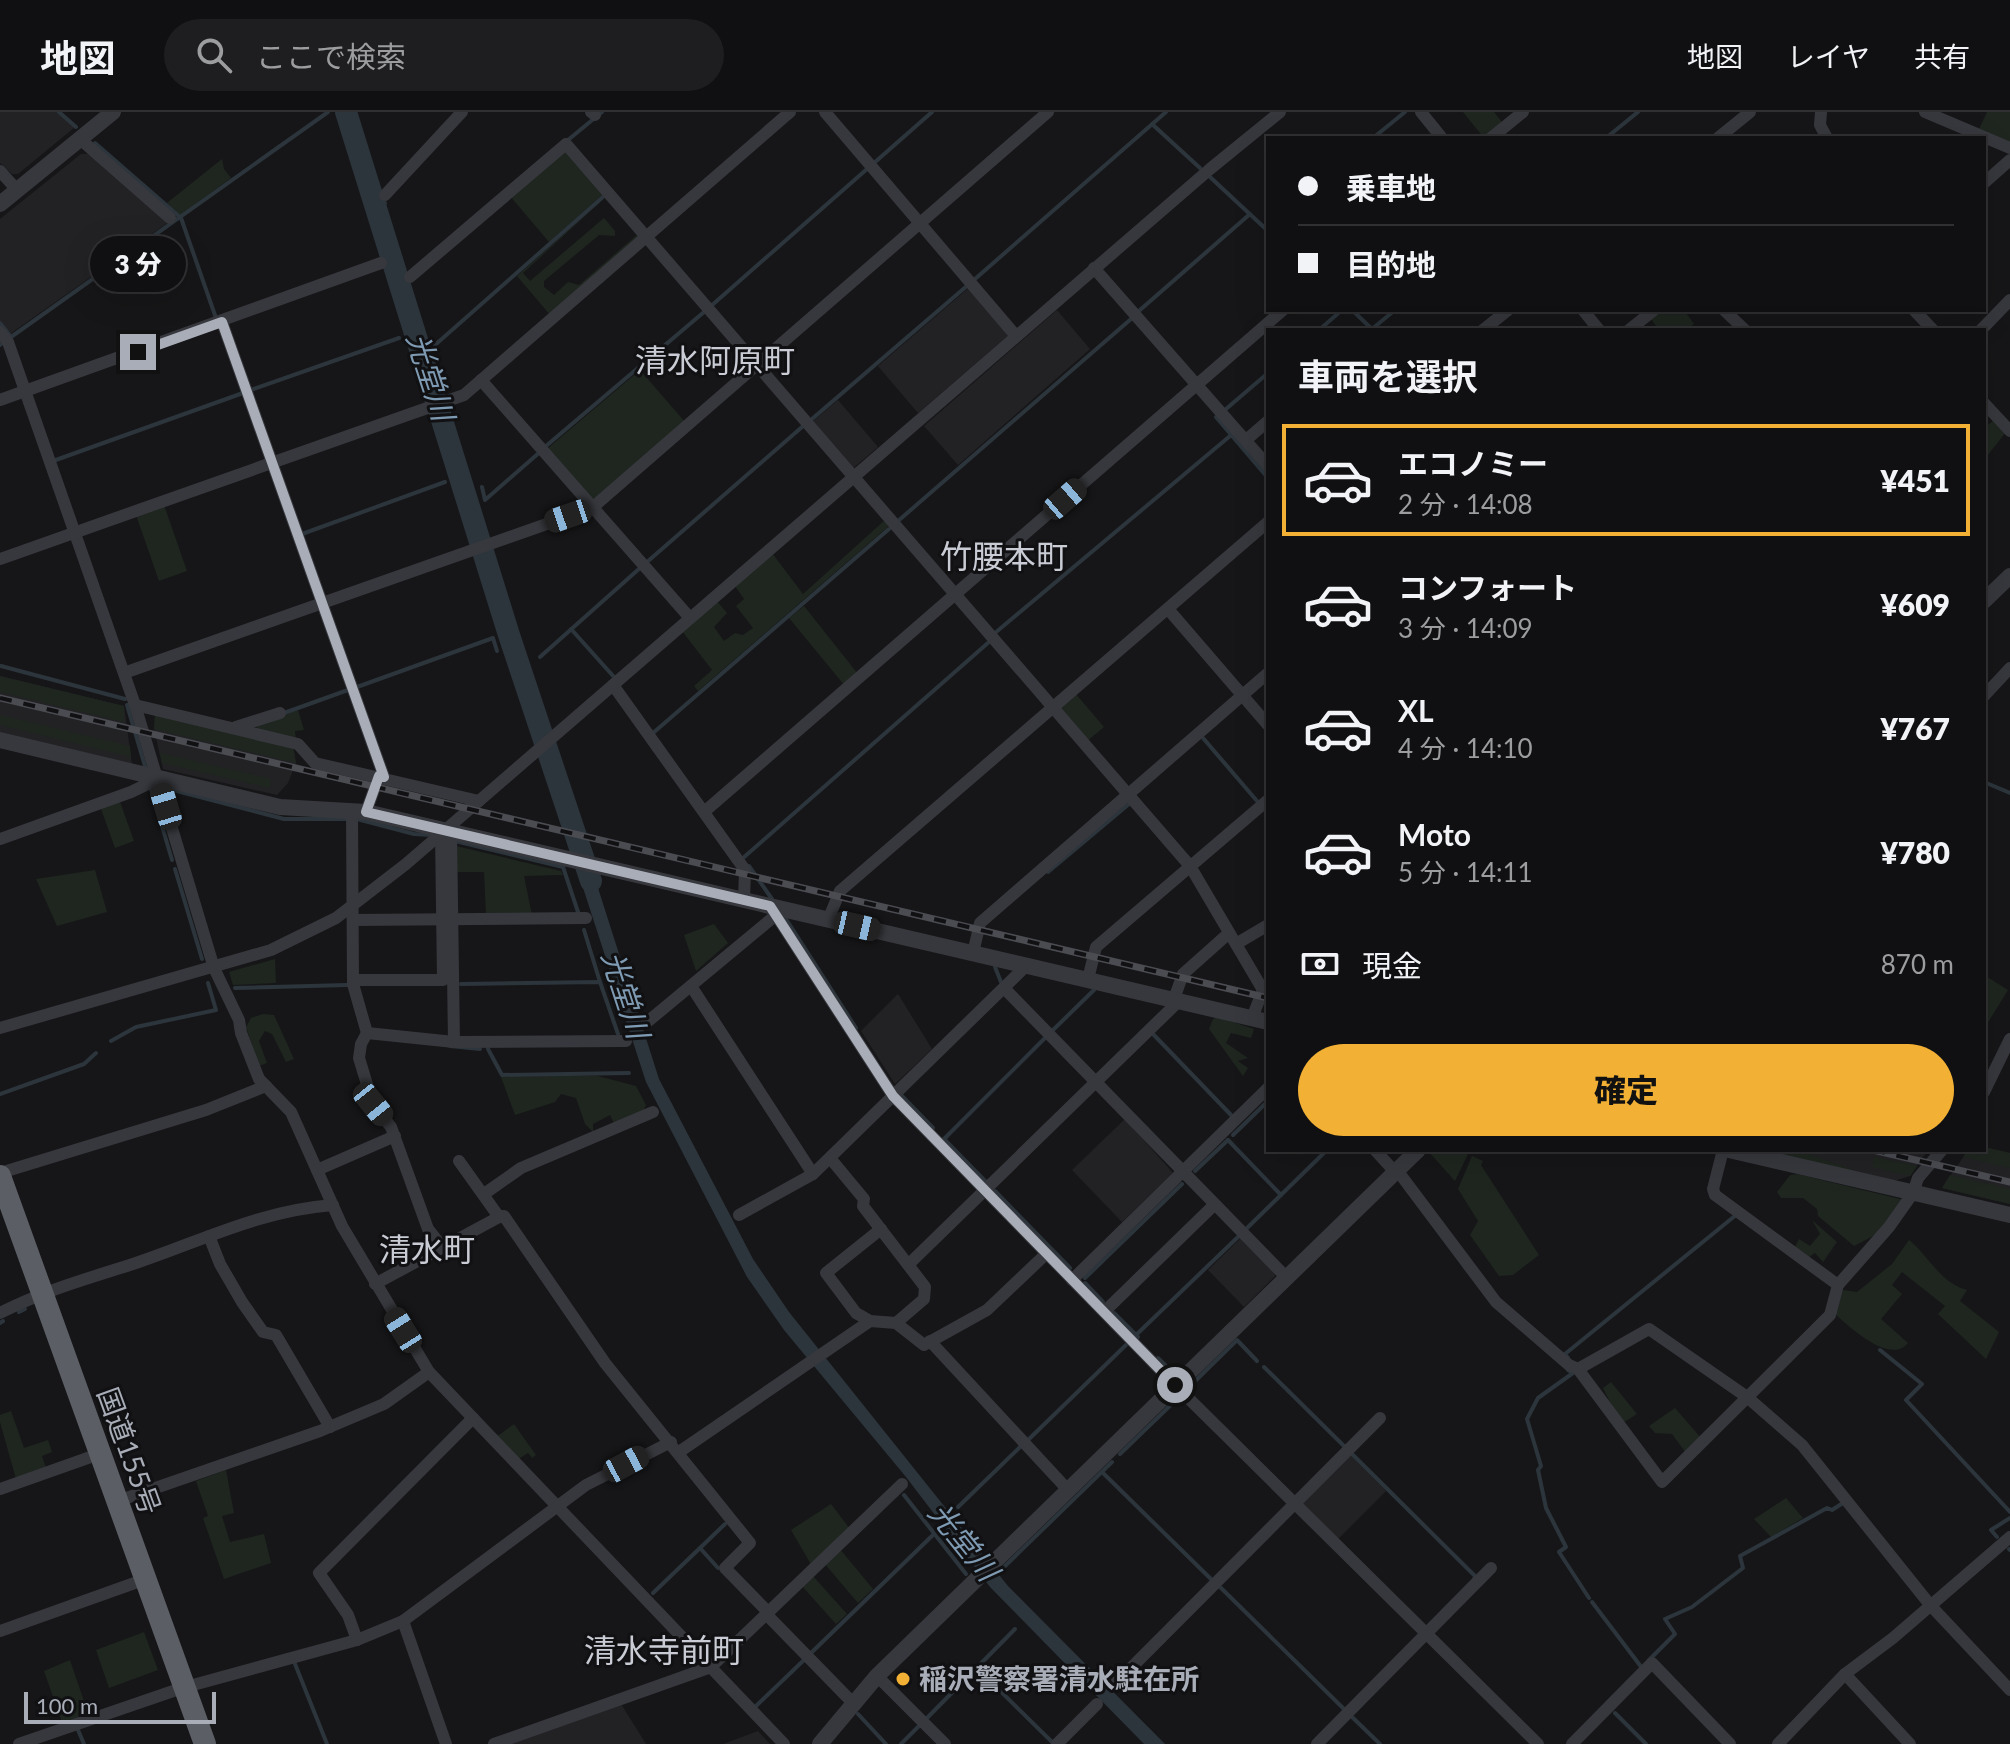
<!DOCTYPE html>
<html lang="ja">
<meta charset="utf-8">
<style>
body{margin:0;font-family:Lato,"Noto Sans JP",sans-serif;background:#1e1e20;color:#f1f3f6;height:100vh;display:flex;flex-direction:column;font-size:30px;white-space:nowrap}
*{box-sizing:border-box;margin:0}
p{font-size:26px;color:#9c9d9f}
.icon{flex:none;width:44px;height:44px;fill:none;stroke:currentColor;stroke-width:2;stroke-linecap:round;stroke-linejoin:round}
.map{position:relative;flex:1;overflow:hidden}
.side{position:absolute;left:1266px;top:216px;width:720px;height:824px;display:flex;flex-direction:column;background:#101012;border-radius:0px;box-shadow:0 8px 32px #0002,0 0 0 2px #303032}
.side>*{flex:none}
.guide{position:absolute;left:1266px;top:24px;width:720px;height:176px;border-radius:0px;box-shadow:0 8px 32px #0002,0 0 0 2px #303032;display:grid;align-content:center;height:176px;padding:0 32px;background:#101012}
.scale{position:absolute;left:24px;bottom:20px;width:192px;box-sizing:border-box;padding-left:8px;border:4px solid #a8adb8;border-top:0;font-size:22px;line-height:28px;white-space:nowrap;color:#a8adb8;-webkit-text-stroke:6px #111113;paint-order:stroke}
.end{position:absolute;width:36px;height:36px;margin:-18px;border:10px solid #a8adb8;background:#111;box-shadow:0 0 0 4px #111}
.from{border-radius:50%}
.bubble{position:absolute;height:56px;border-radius:28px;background:#101012;box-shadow:0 8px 32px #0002,0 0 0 2px #303032;font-size:26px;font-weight:800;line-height:56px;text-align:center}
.car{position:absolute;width:24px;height:48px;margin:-24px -12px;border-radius:10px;box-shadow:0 0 6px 2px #0007;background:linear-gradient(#222 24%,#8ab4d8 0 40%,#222 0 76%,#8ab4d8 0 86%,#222 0)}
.guide b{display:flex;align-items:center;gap:28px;height:76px;font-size:30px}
.guide b+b{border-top:2px solid #303032}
.guide i{width:20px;height:20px;background:#f1f3f6}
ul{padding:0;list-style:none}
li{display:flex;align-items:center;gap:24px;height:112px;margin:0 16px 12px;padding:0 16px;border:4px solid transparent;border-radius:0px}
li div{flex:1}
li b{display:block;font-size:30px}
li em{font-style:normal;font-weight:800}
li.current{border-color:#f2b134}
li>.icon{width:72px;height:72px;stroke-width:1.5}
h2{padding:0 32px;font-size:36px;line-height:96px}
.pay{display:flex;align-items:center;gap:20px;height:88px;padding:0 32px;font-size:30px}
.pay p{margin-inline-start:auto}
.primary-button{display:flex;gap:16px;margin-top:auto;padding:16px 32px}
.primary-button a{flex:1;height:92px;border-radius:48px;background:#f2b134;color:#111;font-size:32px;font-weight:800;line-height:92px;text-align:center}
header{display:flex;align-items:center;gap:48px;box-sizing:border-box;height:112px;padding:0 40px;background:#101012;border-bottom:2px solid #303032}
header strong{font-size:38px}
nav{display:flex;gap:44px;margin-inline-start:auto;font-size:28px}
.search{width:560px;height:72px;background:#1e1e20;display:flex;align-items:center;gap:20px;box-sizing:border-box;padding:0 28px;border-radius:44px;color:#9c9d9f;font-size:30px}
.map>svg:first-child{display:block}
.built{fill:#222225}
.green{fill:#1e261f}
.water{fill:#2c353c}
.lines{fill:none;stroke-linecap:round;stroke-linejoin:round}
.stream{stroke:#2c353c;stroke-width:4}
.river{stroke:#2c353c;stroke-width:22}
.minor{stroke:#37383d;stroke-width:12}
.tertiary{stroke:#37383d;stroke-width:16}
.trunk{stroke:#5b5e65;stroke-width:22}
.rail-casing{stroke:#4a4c52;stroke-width:7}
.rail{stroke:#111113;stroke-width:4;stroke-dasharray:12;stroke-linecap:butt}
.route{stroke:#a8adb8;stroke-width:10}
.poi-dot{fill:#f2b134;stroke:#111113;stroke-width:3}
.labels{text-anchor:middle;stroke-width:6;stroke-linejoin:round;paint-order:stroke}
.street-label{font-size:28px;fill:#a8adb8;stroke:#111113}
.poi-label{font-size:28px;font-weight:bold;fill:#a8adb8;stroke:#111113;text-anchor:start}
.water-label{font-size:30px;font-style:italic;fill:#7f9bb3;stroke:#111113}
.quarter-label{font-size:32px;fill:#c9ccd4;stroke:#111113}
</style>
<header>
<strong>地図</strong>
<div class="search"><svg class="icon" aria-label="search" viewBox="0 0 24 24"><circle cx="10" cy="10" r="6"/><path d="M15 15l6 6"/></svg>ここで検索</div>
<nav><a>地図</a><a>レイヤ</a><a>共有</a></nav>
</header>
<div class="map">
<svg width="2010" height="1632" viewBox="0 0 2010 1632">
<rect width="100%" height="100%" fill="#161618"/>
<g class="built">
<path d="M0,0H58L75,15L18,62H12L0,51Z"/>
<path d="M81,42H91L169,110L10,222L0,209V107Z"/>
<path d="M971,174L1011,221L918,301L878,254Z"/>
<path d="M1057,198L1090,237L958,353L924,314Z"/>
<path d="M838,288L878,335L851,358L811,311Z"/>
<path d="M0,564L124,594L132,652L0,620Z"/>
<path d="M155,603L293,634L296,651L288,671L277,683L163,657L154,617Z"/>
<path d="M898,882L932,937L895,972L861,919Z"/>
<path d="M1125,1007L1173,1061L1122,1110L1072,1058Z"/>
<path d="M1984,1035L2010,1041V1092L1942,1076L1968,1038H1984Z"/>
<path d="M1761,1038H1928L1910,1064L1894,1069Z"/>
<path d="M1242,1125L1274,1159L1275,1164L1244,1195L1208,1158Z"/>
<path d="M1349,1342L1386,1379L1337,1428L1303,1394V1389Z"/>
<path d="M621,1592L646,1632H508Z"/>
<path d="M758,1619L770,1632H723Z"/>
</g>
<g class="green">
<path d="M1463,0H1494L1502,10L1484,26Z"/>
<path d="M1987,0H2010V30L1979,17Z"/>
<path d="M568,39L604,81L549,130L510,84L561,40Z"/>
<path d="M222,47L224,57L231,66L180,103L167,91Z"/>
<path d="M607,84L523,161L530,169L604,106L615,119V124L599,123L544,169V175L554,183L568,170L579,173L638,122L640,128L551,204L517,164Z"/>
<path d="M1663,198H1684L1694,212L1686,218H1659L1651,207Z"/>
<path d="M640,258L685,310L595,388L591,387L547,337Z"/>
<path d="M1994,308L2006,320L1984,348V316Z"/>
<path d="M164,393L187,459L159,469L136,403Z"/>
<path d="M886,407L890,413L698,579L694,574L712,558L682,519L717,489L727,501L714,515L724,529L735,521L743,523L753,516L736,494L744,487L735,474L772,441L803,482Z"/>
<path d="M804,494L858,562L845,574L789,506Z"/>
<path d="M0,564L124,594V610L0,580Z"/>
<path d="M1075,581L1104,615L1086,630L1060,599V594Z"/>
<path d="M298,598L304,618L295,619L296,628L257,617V613Z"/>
<path d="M0,603L130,634L131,645L0,613Z"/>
<path d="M155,603L293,634L296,651L154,617Z"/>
<path d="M160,641L271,667L270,676L162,651Z"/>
<path d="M119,687L134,729L115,736L100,694Z"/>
<path d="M456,734L561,759L563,763L524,764L532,803L486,804L484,760H455Z"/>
<path d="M95,758L107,800L57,814L36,767Z"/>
<path d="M714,812L728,831L696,859L684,823Z"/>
<path d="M275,847L276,871L233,873L229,860Z"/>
<path d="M1984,863L2008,878L1987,912L1984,911Z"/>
<path d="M263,902L274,903L294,947L286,950L272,922L265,919L259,929L267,951L259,954L246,915L251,906Z"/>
<path d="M1218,905L1254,917L1251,926L1231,921L1226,931L1248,946L1238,949L1248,956L1243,964L1209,917L1213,907Z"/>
<path d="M557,964H598L636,974L646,993L643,1000L614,1011L610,1003L593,1012V1020L585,1012L576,986L561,982L555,990L515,1003L501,965Z"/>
<path d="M1984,1035L2010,1041V1056L1963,1045L1968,1038H1984Z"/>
<path d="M1431,1038H1470L1455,1069L1429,1040Z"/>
<path d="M1761,1038H1796L1871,1064Z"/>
<path d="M1472,1044L1483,1049L1481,1053L1539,1143L1513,1163L1499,1164L1470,1123L1478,1109L1458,1077Z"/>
<path d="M1874,1045L1917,1054L1910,1064L1872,1055Z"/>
<path d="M1797,1062L1904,1088L1879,1121L1854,1134L1818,1104L1817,1097L1803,1086H1781L1777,1080L1790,1063Z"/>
<path d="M1950,1063L2010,1077V1092L1942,1076Z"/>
<path d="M1812,1108L1837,1130L1823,1150L1815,1141L1809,1145L1795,1135L1799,1127L1810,1134L1820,1122Z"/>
<path d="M1909,1128C1929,1144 1940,1171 1967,1178L1960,1189L1999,1220L1986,1247L1938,1202L1945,1194L1902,1160L1892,1173L1902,1182L1881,1207L1908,1231C1890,1253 1851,1216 1835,1202L1843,1178L1857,1180L1892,1152Z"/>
<path d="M1611,1270L1637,1302L1621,1312L1603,1276Z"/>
<path d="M1675,1296L1701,1326L1686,1341L1672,1322L1655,1321L1649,1314Z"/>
<path d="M11,1299L24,1336L48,1328L52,1340L42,1344L46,1356L16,1367L0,1310V1303Z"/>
<path d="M514,1312L536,1343L532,1346L528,1341L517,1348L496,1325Z"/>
<path d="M226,1358L234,1401L222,1404L230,1430L264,1422L271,1451L224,1467L203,1406L208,1404L196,1369Z"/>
<path d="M1786,1386L1803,1406L1771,1425L1754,1407Z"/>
<path d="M831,1392L850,1417L812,1454L791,1418Z"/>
<path d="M839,1436L873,1477L858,1491L824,1451Z"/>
<path d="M812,1463L847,1502L836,1512L801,1473Z"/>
<path d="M144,1520L158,1558L109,1576L96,1538Z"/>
<path d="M70,1548L89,1604L63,1613L44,1559Z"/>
</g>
<path class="water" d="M575,751L591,754L659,967L753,1147L789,1200L1008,1474L1165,1632H1144L990,1475L906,1365L784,1218L747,1165L646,970Z"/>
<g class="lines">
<g class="stream">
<path d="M59,0L76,15"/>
<path d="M1152,12L1200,56"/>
<path d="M1373,26L1405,0"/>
<path d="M1606,26L1638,0"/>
<path d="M568,28L602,0"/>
<path d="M95,31L181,106L216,206"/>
<path d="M874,51L932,0"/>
<path d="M1210,65L1268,119"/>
<path d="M376,100L385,91"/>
<path d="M975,167L1166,0"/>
<path d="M711,194L867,57"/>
<path d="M1140,198L1250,102"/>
<path d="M1352,198L1373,218"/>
<path d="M0,211L11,225L328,0"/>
<path d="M1372,217L1395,198"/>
<path d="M1319,218L1342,198"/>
<path d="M408,223L414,220"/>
<path d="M0,233L1,232"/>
<path d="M435,233L604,84"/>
<path d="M422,245L428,239"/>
<path d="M251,278L399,226"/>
<path d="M1226,297L1268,261"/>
<path d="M1216,305L1268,366"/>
<path d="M812,307L968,173"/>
<path d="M546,334L704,200"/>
<path d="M53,349L243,281"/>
<path d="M454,367L460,364"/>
<path d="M482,375L485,388L540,340"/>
<path d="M465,382L473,379"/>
<path d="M898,409L1131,207"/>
<path d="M302,422L445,370"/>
<path d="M647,450L802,315"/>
<path d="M571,517L614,565"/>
<path d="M995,521L1230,324"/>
<path d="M507,535L513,533"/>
<path d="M540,545L640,456"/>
<path d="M1,554L125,587"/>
<path d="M520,557L528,555"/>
<path d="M357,575L493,526L497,539"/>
<path d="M127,593L145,654"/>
<path d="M284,601L348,578"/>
<path d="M653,621L889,417"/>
<path d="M1203,626L1257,689"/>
<path d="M1984,670L2010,681"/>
<path d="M151,677L172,748"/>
<path d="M173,678L284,707H346"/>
<path d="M357,707L414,722L431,723"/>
<path d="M455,729L563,755L578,800"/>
<path d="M743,746L989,530"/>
<path d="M749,754L772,787"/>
<path d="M175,757L202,847"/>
<path d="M1048,760L1129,692"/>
<path d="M786,807L856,916"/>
<path d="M584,818L600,870"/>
<path d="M995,855L1001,870"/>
<path d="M461,872L600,870L618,922"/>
<path d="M235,876L347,873"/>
<path d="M1052,919L1094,878"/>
<path d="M1153,922L1231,1003"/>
<path d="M111,929L136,915L216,898L208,871"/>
<path d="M450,934L480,937"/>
<path d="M488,937L502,963L629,961"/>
<path d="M0,982L84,952L96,941"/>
<path d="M901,983L933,1016"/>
<path d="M1233,1023L1268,989"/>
<path d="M944,1027L1045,926"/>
<path d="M944,1027L986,1070"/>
<path d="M1228,1028L1281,1083"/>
<path d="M1195,1059L1228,1028"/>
<path d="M995,1079L1070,1156"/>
<path d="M1246,1117L1327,1038"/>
<path d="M1085,1166L1182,1072"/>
<path d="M1085,1171L1103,1190"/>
<path d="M19,1200L25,1197"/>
<path d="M1114,1201L1138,1225"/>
<path d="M0,1211L3,1209"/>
<path d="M1136,1223L1239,1124"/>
<path d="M1880,1238L1922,1272L1906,1288L2010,1400"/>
<path d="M1158,1246L1173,1261"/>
<path d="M1568,1246L1565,1242L1736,1103"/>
<path d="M1264,1255L1344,1334"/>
<path d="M1568,1258L1573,1261L1538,1286L1527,1307L1541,1354L1538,1358L1546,1396L1566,1435L1559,1440L1589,1486"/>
<path d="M1188,1276L1237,1228L1257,1249"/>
<path d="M1028,1328L1126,1233"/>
<path d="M1120,1342L1179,1285"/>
<path d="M1352,1342L1476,1465L1474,1467"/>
<path d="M1102,1360L1213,1469"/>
<path d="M904,1383L966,1462"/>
<path d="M958,1395L1020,1335"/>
<path d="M1997,1425L1991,1418L2010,1406"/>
<path d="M700,1436L725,1412"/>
<path d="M2009,1437L2010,1438"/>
<path d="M1005,1454L1112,1350"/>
<path d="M1220,1475L1345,1598"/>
<path d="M653,1481L700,1436L718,1456"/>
<path d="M1592,1490L1642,1556"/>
<path d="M812,1540L934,1422"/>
<path d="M1649,1548L1675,1522L1665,1507L1692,1495L1743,1456L1740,1444L1827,1396L1832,1398L1843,1391"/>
<path d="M295,1552L327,1632"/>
<path d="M977,1556L1053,1631"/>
<path d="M756,1594L804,1548"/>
<path d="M1615,1601L1646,1632"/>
<path d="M858,1602L886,1632"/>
<path d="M1351,1604L1380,1632"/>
<path d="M926,1607L1015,1517"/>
<path d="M78,1618L84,1632"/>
<path d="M901,1632L919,1614"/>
</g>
<path class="river" d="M346,0L509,523L591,769"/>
<g class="minor">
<path d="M591,0L595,3"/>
<path d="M825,0L1016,224"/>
<path d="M1421,0L1442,26"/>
<path d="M1821,0L1820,13L1827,26"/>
<path d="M1925,0L2010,36"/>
<path d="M1491,26L1523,0"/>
<path d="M1718,26L1750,0"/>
<path d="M80,27L170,106"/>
<path d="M0,59L17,78"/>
<path d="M1984,71L2010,48"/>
<path d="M385,83L462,0"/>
<path d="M1094,156L1268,354"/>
<path d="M410,165L566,32L1190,754L1263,878L1252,906"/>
<path d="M1583,198L1599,218"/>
<path d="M1724,198L1745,218"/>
<path d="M1914,198L1933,218"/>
<path d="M222,210L384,665"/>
<path d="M1483,218L1508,198"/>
<path d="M1629,218L1654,198"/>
<path d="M1981,218L2010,188"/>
<path d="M0,220L8,230L135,593L214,856L239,908L241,921L259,967L291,1000L342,1114L429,1260L784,1632"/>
<path d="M481,268L690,506"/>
<path d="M0,288L381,151"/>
<path d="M1984,291L2010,319"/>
<path d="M1246,328L1268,309"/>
<path d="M0,447L464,283L790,0"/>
<path d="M1168,497L1268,613"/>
<path d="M124,561L592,396L1048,0"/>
<path d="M613,573L745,758L744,788"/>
<path d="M1984,584L2010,556"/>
<path d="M135,593L298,632L315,651L479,689"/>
<path d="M236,615L280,601"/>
<path d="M352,699L353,872L367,921L454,930L626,929"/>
<path d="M366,700L379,664"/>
<path d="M704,700L1283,198"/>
<path d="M451,721L454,930"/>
<path d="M0,727L131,680L158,667"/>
<path d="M770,794L893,984L1175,1273L1538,1632"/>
<path d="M353,808L586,806"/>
<path d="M828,808L840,779L1268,410"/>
<path d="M1236,832L1268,813"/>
<path d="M973,841L980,811L1268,561"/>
<path d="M1088,867L1096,835L1268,688"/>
<path d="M353,868H443L441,722"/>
<path d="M691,874L813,1062"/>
<path d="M1004,876L1287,1166"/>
<path d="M1174,887L1183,862L1229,821"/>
<path d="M646,911L776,803"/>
<path d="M0,916L271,838L336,806L406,752L1210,57L1280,0"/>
<path d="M367,921L361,932L359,946L373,992L391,1015L428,1117L443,1136"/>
<path d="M1984,980L2010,927"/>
<path d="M1375,1038L1395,1060"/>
<path d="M1723,1038L1713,1077L1715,1083L1838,1173"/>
<path d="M830,1046L864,1087L863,1094L925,1175L924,1187L896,1211"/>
<path d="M459,1049L499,1105L504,1104L605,1251L750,1431L725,1456L768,1500"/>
<path d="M317,1058L395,1024"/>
<path d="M1397,1058L1496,1190L1569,1253L1578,1257L1649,1217L1747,1285L1802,1333L1931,1494L2010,1578"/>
<path d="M0,1061L206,998L266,974"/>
<path d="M484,1082L521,1056L653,1000"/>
<path d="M739,1103L813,1062L1026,854"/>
<path d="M209,1124L220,1152L242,1190L263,1220L276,1223L330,1315"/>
<path d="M910,1151L1180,888"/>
<path d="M1072,1168L1268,976"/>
<path d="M375,1172L499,1105"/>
<path d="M1104,1200L1214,1093"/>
<path d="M0,1201C43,1179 86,1167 133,1152C202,1129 258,1099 333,1093"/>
<path d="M870,1209L856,1201L826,1161L881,1117"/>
<path d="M930,1229L1068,1378"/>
<path d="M1578,1257L1662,1370L1830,1203L1838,1173L1889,1115L1913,1081L1918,1066L1942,1038"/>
<path d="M679,1340L870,1209L896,1211L924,1233L987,1198L1047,1141"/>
<path d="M0,1377L99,1342"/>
<path d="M115,1390L320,1319L384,1292L429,1260"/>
<path d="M766,1502L852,1590"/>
<path d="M403,1509L446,1632"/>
<path d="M0,1519L143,1468"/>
<path d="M357,1528L348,1503L319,1461L473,1306"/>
<path d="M1845,1562L1910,1632"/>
<path d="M877,1564L945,1632"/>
<path d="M1113,1574L1380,1306"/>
<path d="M19,1632L182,1576L357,1528L403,1509L586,1373L671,1330"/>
<path d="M494,1632L711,1555L902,1372"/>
<path d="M1057,1632L1097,1592"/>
<path d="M1317,1632L1491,1456"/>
<path d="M1572,1632L1652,1551L1730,1632"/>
<path d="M1778,1632L1845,1562L1893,1526L2010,1425"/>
</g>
<g class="tertiary">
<path d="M0,92L113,0"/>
<path d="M1984,489L2010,464"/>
<path d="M0,628L280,695L366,700L1268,910"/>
<path d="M1729,1038L2010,1103"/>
<path d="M820,1632L877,1564L1418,1038"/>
</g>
<path class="trunk" d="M0,1064L205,1632"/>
<g class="rail-casing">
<g id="rail">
<path d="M0,586L1268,886"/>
<path d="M1873,1038L2010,1070"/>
</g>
</g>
<use href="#rail" class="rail"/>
</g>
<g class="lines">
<path class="route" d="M138,240L222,210L384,665L379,664L366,700L770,794L893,984L1175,1273"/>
</g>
<circle class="poi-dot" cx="903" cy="1567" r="8"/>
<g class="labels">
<g class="street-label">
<text transform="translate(129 1339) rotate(70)" y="10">国道155号</text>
</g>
<g class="poi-label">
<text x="919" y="1577">稲沢警察署清水駐在所</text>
</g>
<g class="water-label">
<text transform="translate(430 265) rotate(72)" y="10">光堂川</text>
<text transform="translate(625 883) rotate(72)" y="10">光堂川</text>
<text transform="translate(963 1430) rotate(51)" y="10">光堂川</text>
</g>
<g class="quarter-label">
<text x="715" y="260">清水阿原町</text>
<text x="1004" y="456">竹腰本町</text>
<text x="427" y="1149">清水町</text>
<text x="664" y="1550">清水寺前町</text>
</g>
</g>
</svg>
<div class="scale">100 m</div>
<i class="end from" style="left:1175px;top:1273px"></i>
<i class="end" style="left:138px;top:240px"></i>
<div class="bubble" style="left:90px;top:124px;width:96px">3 分</div>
<i class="car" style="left:1065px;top:387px;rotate:49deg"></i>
<i class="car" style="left:568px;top:404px;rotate:251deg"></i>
<i class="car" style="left:166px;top:694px;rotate:343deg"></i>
<i class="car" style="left:857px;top:814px;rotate:103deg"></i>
<i class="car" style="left:373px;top:992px;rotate:141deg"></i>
<i class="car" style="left:403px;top:1218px;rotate:328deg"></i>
<i class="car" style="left:626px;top:1352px;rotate:62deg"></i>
<div class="guide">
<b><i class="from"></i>乗車地</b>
<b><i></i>目的地</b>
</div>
<section class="side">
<h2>車両を選択</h2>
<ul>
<li class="current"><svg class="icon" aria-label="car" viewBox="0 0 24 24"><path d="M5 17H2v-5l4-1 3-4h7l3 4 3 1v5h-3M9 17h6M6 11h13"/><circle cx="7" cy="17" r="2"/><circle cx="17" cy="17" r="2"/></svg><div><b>エコノミー</b><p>2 分 · 14:08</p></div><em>¥451</em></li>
<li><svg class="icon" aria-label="car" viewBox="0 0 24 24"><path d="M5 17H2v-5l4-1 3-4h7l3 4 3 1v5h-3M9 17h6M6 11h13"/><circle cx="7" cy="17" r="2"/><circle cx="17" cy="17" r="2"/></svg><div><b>コンフォート</b><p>3 分 · 14:09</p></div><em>¥609</em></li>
<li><svg class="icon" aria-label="car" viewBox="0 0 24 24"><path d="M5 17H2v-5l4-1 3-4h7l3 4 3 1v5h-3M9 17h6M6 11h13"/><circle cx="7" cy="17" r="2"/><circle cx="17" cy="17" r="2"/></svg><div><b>XL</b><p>4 分 · 14:10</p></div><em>¥767</em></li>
<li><svg class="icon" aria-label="car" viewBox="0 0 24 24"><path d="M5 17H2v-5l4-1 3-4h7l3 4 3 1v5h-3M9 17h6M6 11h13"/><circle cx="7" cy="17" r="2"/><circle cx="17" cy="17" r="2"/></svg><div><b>Moto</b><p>5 分 · 14:11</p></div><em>¥780</em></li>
</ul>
<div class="pay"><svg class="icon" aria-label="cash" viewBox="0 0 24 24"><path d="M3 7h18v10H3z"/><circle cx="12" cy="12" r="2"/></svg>現金<p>870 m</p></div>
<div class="primary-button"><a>確定</a></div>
</section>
</div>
